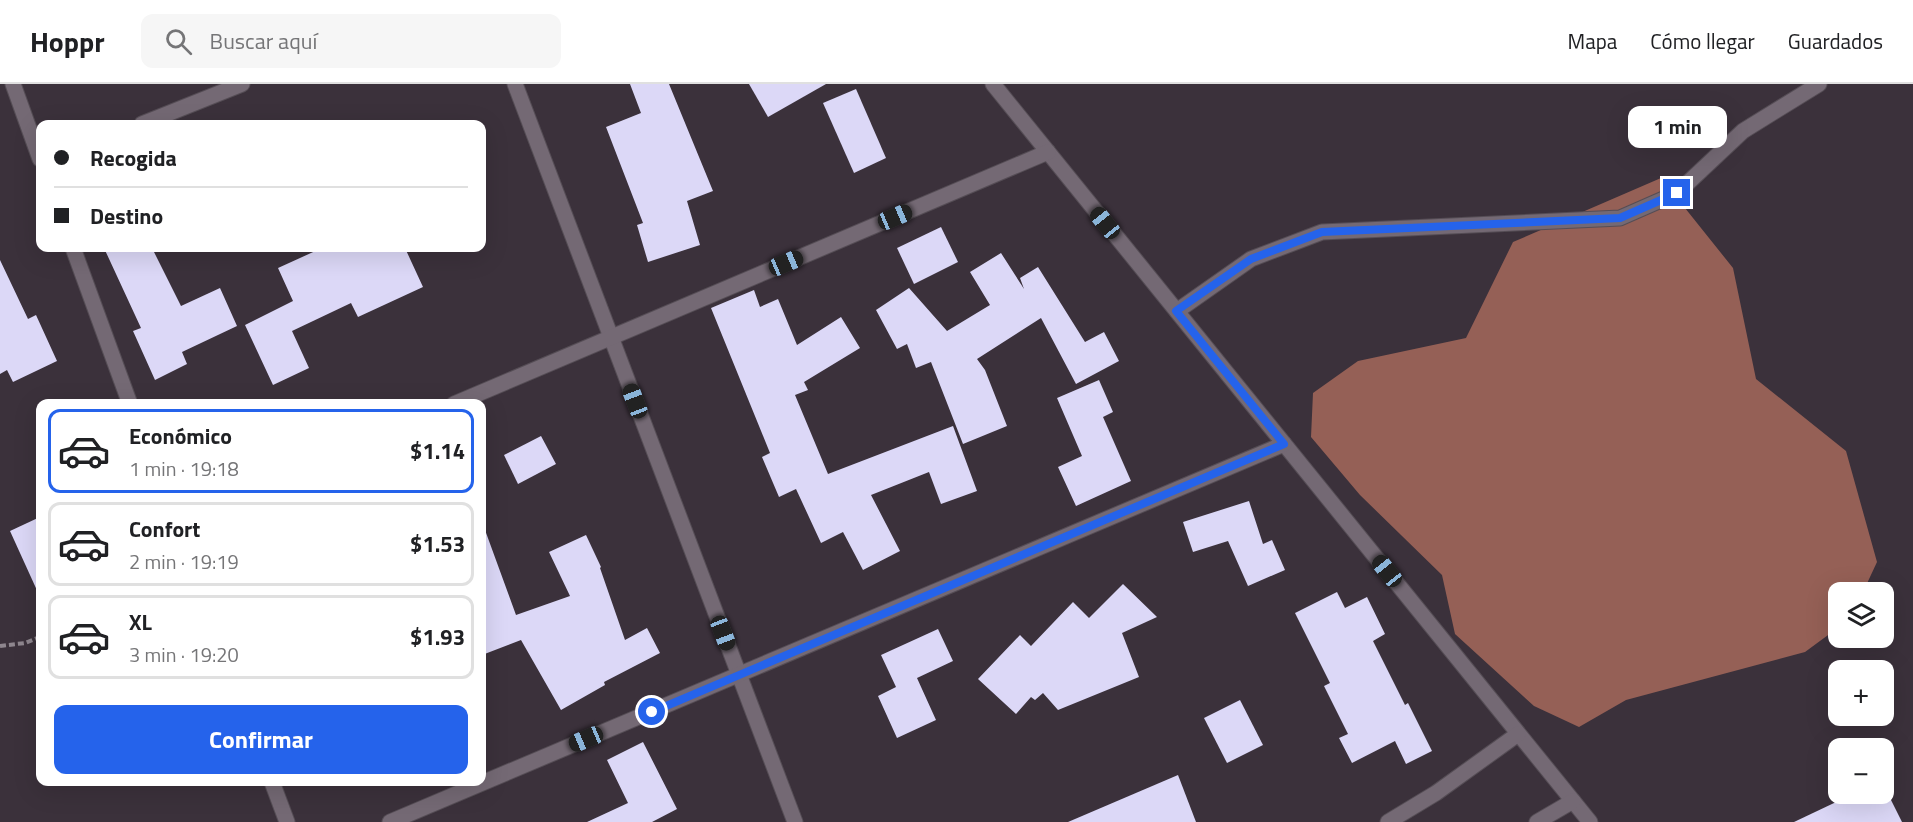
<!DOCTYPE html>
<html lang="es">
<meta charset="utf-8">
<style>
body{margin:0;font-family:"Titillium Web",sans-serif;background:#f6f6f6;color:#202124;height:100vh;display:flex;flex-direction:column;font-size:22px;white-space:nowrap}
*{box-sizing:border-box;margin:0}
p{font-size:20px;color:#757577}
.icon{flex:none;width:33px;height:33px;fill:none;stroke:currentColor;stroke-width:2;stroke-linecap:round;stroke-linejoin:round}
.map{position:relative;flex:1;overflow:hidden}
.drawer{position:absolute;left:36px;top:315px;width:450px;height:387px;display:flex;flex-direction:column;background:#fff;border-radius:12px;box-shadow:0 6px 24px #0002}
.drawer>*{flex:none}
.banner{position:absolute;left:36px;top:36px;width:450px;height:132px;border-radius:12px;box-shadow:0 6px 24px #0002;display:grid;align-content:center;height:132px;padding:0 18px;background:#fff}
.controls{position:absolute;left:1828px;top:498px;display:grid;gap:12px}
.controls a{display:grid;place-items:center;width:66px;height:66px;border-radius:12px;background:#fff;box-shadow:0 6px 24px #0002;font-size:30px}
.end{position:absolute;width:27px;height:27px;margin:-14px;border:8px solid #2563eb;background:#fff;box-shadow:0 0 0 3px #fff}
.from{border-radius:50%}
.bubble{position:absolute;height:42px;border-radius:12px;background:#fff;box-shadow:0 6px 24px #0002;font-size:20px;font-weight:700;line-height:42px;text-align:center}
.car{position:absolute;width:18px;height:36px;margin:-18px -9px;border-radius:8px;box-shadow:0 0 4px 2px #0007;background:linear-gradient(#222 24%,#8ab4d8 0 40%,#222 0 76%,#8ab4d8 0 86%,#222 0)}
.banner b{display:flex;align-items:center;gap:21px;height:57px;font-size:22px}
.banner b+b{border-top:2px solid #e0e0e0}
.banner i{width:15px;height:15px;background:#202124}
ul{padding:10px 0 0;list-style:none}
li{display:flex;align-items:center;gap:18px;height:84px;margin:0 12px 9px;padding:0 6px;border:3px solid #e0e0e0;border-radius:12px}
li div{flex:1}
li b{display:block;font-size:22px}
li em{font-style:normal;font-weight:700}
li.selected{border-color:#2563eb}
li>.icon{width:54px;height:54px;stroke-width:1.5}
.button{display:flex;gap:12px;margin-top:auto;padding:12px 18px}
.button a{flex:1;height:69px;border-radius:12px;background:#2563eb;color:#fff;font-size:24px;font-weight:700;line-height:69px;text-align:center}
header{display:flex;align-items:center;gap:36px;box-sizing:border-box;height:84px;padding:0 30px;background:#fff;border-bottom:2px solid #e0e0e0}
header strong{font-size:28px}
nav{display:flex;gap:33px;margin-inline-start:auto;font-size:21px}
.search{width:420px;height:54px;background:#f6f6f6;display:flex;align-items:center;gap:15px;box-sizing:border-box;padding:0 21px;border-radius:12px;color:#757577;font-size:22px}
.map>svg:first-child{display:block}
.forest{fill:#956056}
.building{fill:#dcd8f7}
.lines{fill:none;stroke-linecap:round;stroke-linejoin:round}
.lane-casing{stroke:#554d55;stroke-width:17}
.street-casing{stroke:#554d55;stroke-width:17}
.path{stroke:#8e868e;stroke-width:4;stroke-dasharray:6 3;stroke-linecap:butt}
.lane{stroke:#746974;stroke-width:15}
.street{stroke:#746974;stroke-width:15}
.route{stroke:#2563eb;stroke-width:8}
</style>
<header>
<strong>Hoppr</strong>
<div class="search"><svg class="icon" aria-label="search" viewBox="0 0 24 24"><circle cx="10" cy="10" r="6"/><path d="M15 15l6 6"/></svg>Buscar aquí</div>
<nav><a>Mapa</a><a>Cómo llegar</a><a>Guardados</a></nav>
</header>
<div class="map">
<svg width="1913" height="738" viewBox="0 0 1913 738">
<rect width="100%" height="100%" fill="#3b313b"/>
<path class="forest" d="M1661,94L1733,184L1756,295L1846,367L1877,478L1863,508H1839V543L1805,568L1626,616L1579,643L1534,622L1455,550L1442,491L1360,411L1311,353L1313,309L1358,277L1466,254L1513,158Z"/>
<g class="building">
<path d="M630,0H669L713,107L687,117L700,161L648,178L637,141L643,139L606,43L641,29Z"/>
<path d="M749,0H826L768,33Z"/>
<path d="M856,5L886,74L854,89L823,19Z"/>
<path d="M941,143L958,178L914,200L897,164Z"/>
<path d="M104,164H152L181,222L220,204L237,242L182,268L187,280L155,296L133,247L141,244Z"/>
<path d="M322,164H405L423,203L358,233L351,219L292,247L309,284L273,301L245,241L293,217L278,184Z"/>
<path d="M1001,169L1024,205L1020,194L1038,183L1085,258L1104,248L1119,277L1076,300L1041,234L977,275L985,286L1007,342L963,360L931,278L916,284L907,260L897,265L876,226L909,204L947,247L990,221L970,188Z"/>
<path d="M0,176L28,235L36,231L57,277L13,298L7,286L0,290Z"/>
<path d="M754,206L760,223L778,215L797,261L841,233L860,264L804,298L808,306L795,311L828,390L953,342L977,407L941,420L929,388L871,411L900,467L863,486L843,448L821,459L796,405L779,413L762,373L770,369L711,224Z"/>
<path d="M1099,296L1113,328L1103,333L1131,397L1076,422L1058,383L1082,372L1057,314Z"/>
<path d="M541,352L556,380L518,400L504,371Z"/>
<path d="M1249,417L1263,460L1272,456L1285,486L1248,502L1228,457L1193,468L1183,438Z"/>
<path d="M40,433V513L10,447Z"/>
<path d="M485,446L516,531L570,512L549,468L586,451L601,483L600,484L625,556L647,544L660,569L604,598L605,601L561,626L521,556L482,571V447Z"/>
<path d="M1123,500L1157,533L1122,549L1139,593L1058,626L1043,609L1035,616L1031,613L1016,630L978,595L1020,551L1031,562L1073,518L1089,534Z"/>
<path d="M1337,508L1345,524L1367,513L1385,550L1373,557L1405,621L1408,619L1432,667L1406,680L1395,657L1352,679L1339,654L1348,650L1324,602L1330,599L1295,529Z"/>
<path d="M938,545L953,577L917,594L936,636L897,654L878,612L904,599L896,603L881,571Z"/>
<path d="M1240,616L1263,661L1227,679L1204,634Z"/>
<path d="M643,658L677,725L652,738H587L628,719L607,676Z"/>
<path d="M1178,691L1196,738H1068Z"/>
<path d="M1853,710H1888L1902,738H1794Z"/>
</g>
<g class="lines">
<g class="lane-casing">
<path id="lane" d="M1177,227L1251,175L1322,148L1620,134L1677,109L1743,47L1819,0"/>
</g>
<g class="street-casing">
<g id="street">
<path d="M13,0L40,75"/>
<path d="M515,0L795,738"/>
<path d="M993,0L1590,738"/>
<path d="M142,40L242,0"/>
<path d="M73,164L130,320"/>
<path d="M454,320L1048,68"/>
<path d="M272,698L287,738"/>
<path d="M390,738L1284,360"/>
<path d="M1388,738L1436,709L1518,650"/>
<path d="M1537,738L1573,717"/>
</g>
</g>
<path class="path" d="M0,562L25,559L40,553"/>
<use href="#lane" class="lane"/>
<use href="#street" class="street"/>
</g>
<g class="lines">
<path class="route" d="M652,628L1284,360L1176,227L1251,175L1322,148L1620,134L1677,109"/>
</g>
</svg>
<div class="controls">
<a><svg class="icon" aria-label="layers" viewBox="0 0 24 24"><path d="M12 4l9 5-9 5-9-5zM3 14l9 5 9-5"/></svg></a>
<a>+</a>
<a>−</a>
</div>
<i class="end from" style="left:652px;top:628px"></i>
<i class="end" style="left:1677px;top:109px"></i>
<div class="bubble" style="left:1628px;top:22px;width:99px">1 min</div>
<i class="car" style="left:895px;top:133px;rotate:67deg"></i>
<i class="car" style="left:1105px;top:139px;rotate:321deg"></i>
<i class="car" style="left:786px;top:179px;rotate:67deg"></i>
<i class="car" style="left:635px;top:317px;rotate:339deg"></i>
<i class="car" style="left:1387px;top:487px;rotate:321deg"></i>
<i class="car" style="left:723px;top:549px;rotate:159deg"></i>
<i class="car" style="left:586px;top:655px;rotate:247deg"></i>
<div class="banner">
<b><i class="from"></i>Recogida</b>
<b><i></i>Destino</b>
</div>
<section class="drawer">
<ul>
<li class="selected"><svg class="icon" aria-label="car" viewBox="0 0 24 24"><path d="M5 17H2v-5l4-1 3-4h7l3 4 3 1v5h-3M9 17h6M6 11h13"/><circle cx="7" cy="17" r="2"/><circle cx="17" cy="17" r="2"/></svg><div><b>Económico</b><p>1 min · 19:18</p></div><em>$1.14</em></li>
<li><svg class="icon" aria-label="car" viewBox="0 0 24 24"><path d="M5 17H2v-5l4-1 3-4h7l3 4 3 1v5h-3M9 17h6M6 11h13"/><circle cx="7" cy="17" r="2"/><circle cx="17" cy="17" r="2"/></svg><div><b>Confort</b><p>2 min · 19:19</p></div><em>$1.53</em></li>
<li><svg class="icon" aria-label="car" viewBox="0 0 24 24"><path d="M5 17H2v-5l4-1 3-4h7l3 4 3 1v5h-3M9 17h6M6 11h13"/><circle cx="7" cy="17" r="2"/><circle cx="17" cy="17" r="2"/></svg><div><b>XL</b><p>3 min · 19:20</p></div><em>$1.93</em></li>
</ul>
<div class="button"><a>Confirmar</a></div>
</section>
</div>
